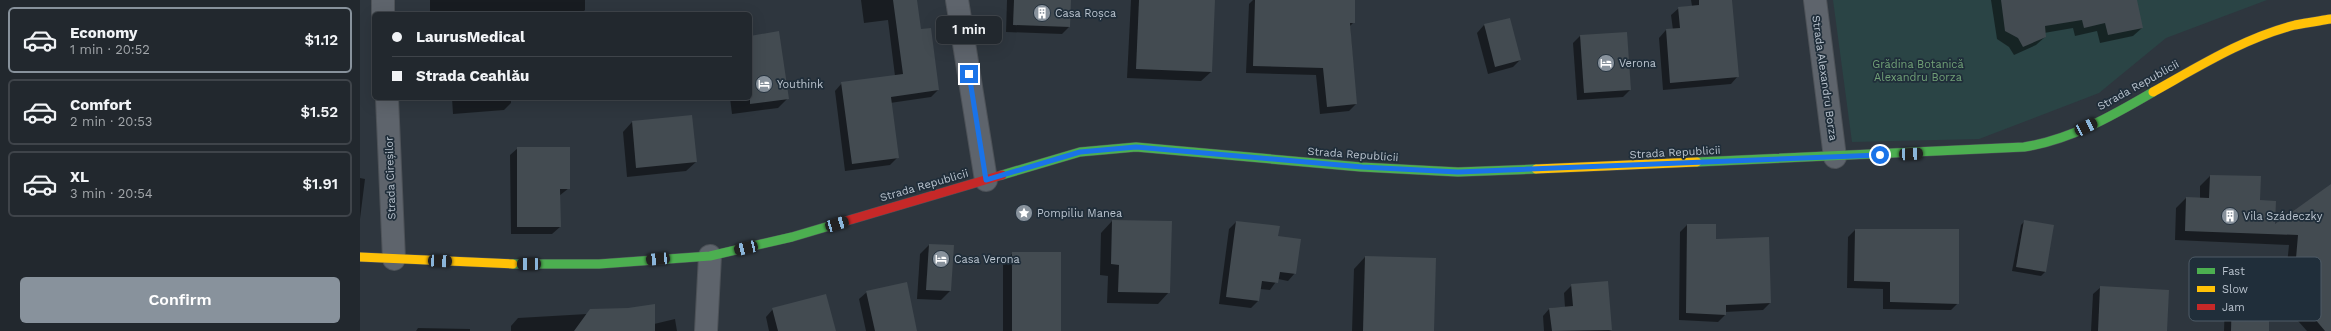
<!DOCTYPE html>
<meta charset="utf-8">
<style>
body{margin:0;font-family:"Work Sans",sans-serif;background:#2e343a;color:#f1f3f6;height:100vh;display:flex;flex-direction:column;font-size:15px;white-space:nowrap}
*{box-sizing:border-box;margin:0}
p{font-size:13px;color:#a2a6aa}
.icon{flex:none;width:22px;height:22px;fill:none;stroke:currentColor;stroke-width:2;stroke-linecap:round;stroke-linejoin:round}
.map{position:relative;flex:1;overflow:hidden}
.details{display:flex;flex-direction:column;background:#22282e;width:360px}
.details>*{flex:none}
.guide{position:absolute;left:12px;top:12px;width:380px;height:88px;border-radius:6px;box-shadow:0 4px 16px #0002,0 0 0 1px #3f444a;display:grid;align-content:center;height:88px;padding:0 20px;background:#22282e}
.end{position:absolute;width:18px;height:18px;margin:-9px;border:5px solid #1a73e8;background:#fff;box-shadow:0 0 0 2px #fff}
.from{border-radius:50%}
.bubble{position:absolute;height:28px;border-radius:6px;background:#22282e;box-shadow:0 4px 16px #0002,0 0 0 1px #3f444a;font-size:13px;font-weight:600;line-height:28px;text-align:center}
.car{position:absolute;width:12px;height:24px;margin:-12px -6px;border-radius:5px;box-shadow:0 0 3px 1px #0007;background:linear-gradient(#222 24%,#8ab4d8 0 40%,#222 0 76%,#8ab4d8 0 86%,#222 0)}
.guide b{display:flex;align-items:center;gap:14px;height:38px;font-size:15px}
.guide b+b{border-top:1px solid #3f444a}
.guide i{width:10px;height:10px;background:#f1f3f6}
ul{padding:7px 0 0;list-style:none}
li{display:flex;align-items:center;gap:12px;height:66px;margin:0 8px 6px;padding:0 12px;border:2px solid #3f444a;border-radius:6px}
li div{flex:1}
li b{display:block;font-size:15px}
li em{font-style:normal;font-weight:600}
li.on{border-color:#88929c}
li>.icon{width:36px;height:36px;stroke-width:1.5}
.action{display:flex;gap:8px;margin-top:auto;padding:8px 20px}
.action a{flex:1;height:46px;border-radius:6px;background:#88929c;color:#fff;font-size:16px;font-weight:600;line-height:46px;text-align:center}
main{display:flex;flex:1;min-height:0}
.map>svg:first-child{display:block}
.green{fill:#2a4445}
.shadow{fill:#0007}
.building{fill:#434b51}
.lines{fill:none;stroke-linecap:round;stroke-linejoin:round}
.street-casing{stroke:#4d5258;stroke-width:24}
.fast-casing{stroke:#4d5258;stroke-width:10}
.slow-casing{stroke:#4d5258;stroke-width:10}
.jam-casing{stroke:#4d5258;stroke-width:10}
.street{stroke:#5e646c;stroke-width:22}
.fast{stroke:#4caf50;stroke-width:9}
.slow{stroke:#ffc107;stroke-width:9}
.jam{stroke:#c62828;stroke-width:9}
.route{stroke:#1a73e8;stroke-width:5}
.labels{text-anchor:middle;stroke-width:3.5;stroke-linejoin:round;paint-order:stroke}
.poi-label{font-size:11px;fill:#b9c3ce;stroke:#202e3a;text-anchor:start}
.park-label{font-size:11px;fill:#70a076;stroke:#202e3a}
.street-label{font-size:11px;fill:#b9c3ce;stroke:#202e3a}
.key{fill:#202e3a;stroke:#4e5b66;stroke-width:1}
.key-label{font-size:11px;fill:#b9c3ce}
</style>
<main>
<section class="details">
<ul>
<li class="on"><svg class="icon" aria-label="car" viewBox="0 0 24 24"><path d="M5 17H2v-5l4-1 3-4h7l3 4 3 1v5h-3M9 17h6M6 11h13"/><circle cx="7" cy="17" r="2"/><circle cx="17" cy="17" r="2"/></svg><div><b>Economy</b><p>1 min · 20:52</p></div><em>$1.12</em></li>
<li><svg class="icon" aria-label="car" viewBox="0 0 24 24"><path d="M5 17H2v-5l4-1 3-4h7l3 4 3 1v5h-3M9 17h6M6 11h13"/><circle cx="7" cy="17" r="2"/><circle cx="17" cy="17" r="2"/></svg><div><b>Comfort</b><p>2 min · 20:53</p></div><em>$1.52</em></li>
<li><svg class="icon" aria-label="car" viewBox="0 0 24 24"><path d="M5 17H2v-5l4-1 3-4h7l3 4 3 1v5h-3M9 17h6M6 11h13"/><circle cx="7" cy="17" r="2"/><circle cx="17" cy="17" r="2"/></svg><div><b>XL</b><p>3 min · 20:54</p></div><em>$1.91</em></li>
</ul>
<div class="action"><a>Confirm</a></div>
</section>
<div class="map">
<svg width="1971" height="331" viewBox="0 0 1971 331">
<rect width="100%" height="100%" fill="#2e363e"/>
<path class="green" d="M1473,0H1907L1806,38L1739,93L1619,139L1492,142Z"/>
<g class="shadow">
<path d="M70,0H225V10L221,14H70Z"/>
<path d="M501,0H556L560,30L578,90L571,97L530,103L538,157L530,165L485,171L475,91L482,83L535,76L528,20L504,23Z"/>
<path d="M647,0H710L709,27L702,34L646,32Z"/>
<path d="M771,0H854L851,72L841,81L767,78Z"/>
<path d="M893,0H994V22L990,26L996,104L989,111L960,114L956,75L886,73L889,4Z"/>
<path d="M1331,0H1371L1378,76L1371,84L1303,90L1299,38L1306,30H1313L1311,15L1319,8L1332,6Z"/>
<path d="M1631,0H1776L1782,28L1773,36L1740,43L1737,31L1715,36L1713,28L1684,33L1685,37L1676,45L1654,55L1649,47L1637,39Z"/>
<path d="M1124,25L1160,60L1153,67L1128,74L1117,33Z"/>
<path d="M1220,36L1270,90L1263,97L1217,100L1213,43Z"/>
<path d="M390,37L428,98L418,108L372,114L370,98H390Z"/>
<path d="M92,98H151V103L144,110L93,114Z"/>
<path d="M331,116L336,162L326,171L267,177L263,132L272,122Z"/>
<path d="M158,148L209,188L199,196L200,227L192,234H151L150,155Z"/>
<path d="M1850,176L1899,201L1914,226L1971,185V331H1947L1923,304L1929,245L1815,240L1816,208L1826,198L1840,199V186Z"/>
<path d="M0,178L5,179L0,219Z"/>
<path d="M752,221L809,292L798,304L747,303L748,276L740,275L741,233Z"/>
<path d="M1665,221L1693,226L1685,272L1681,276L1652,271L1661,225Z"/>
<path d="M876,222L917,237L935,273L928,281L918,279L910,290L900,289L898,301L891,308L859,304L869,229Z"/>
<path d="M1327,225L1355,240L1410,303L1403,310L1365,312V315L1358,322L1319,320L1320,232Z"/>
<path d="M1495,230H1598V303L1591,310L1523,309V289L1487,288L1488,237Z"/>
<path d="M569,245L590,291L581,300L557,299L560,254Z"/>
<path d="M653,253L700,331H643V262Z"/>
<path d="M1005,257L1073,331H992L994,269Z"/>
<path d="M1212,285L1251,330L1249,331H1184L1183,316L1190,308L1205,307L1204,293Z"/>
<path d="M1741,287L1806,331H1731L1733,294Z"/>
<path d="M507,292L556,331H506L499,299Z"/>
<path d="M1872,295L1908,331H1864L1865,302Z"/>
<path d="M413,309L475,331H409L406,317Z"/>
<path d="M227,314L294,324L315,319L317,331H151V326L158,318Z"/>
<path d="M58,328L110,329V331H56Z"/>
</g>
<g class="building">
<path d="M533,0H557L561,29L571,28L579,90L531,97L539,158L492,164L481,82L543,74Z"/>
<path d="M654,0H711L710,27L653,25Z"/>
<path d="M779,0H855L852,72L776,69Z"/>
<path d="M895,0H995V23H990L997,104L967,107L963,68L893,66Z"/>
<path d="M1339,0H1372L1379,77L1310,83L1306,29L1320,28L1318,7L1339,5Z"/>
<path d="M1641,0H1777L1783,28L1748,35L1745,23L1724,28L1722,20L1685,26L1686,37L1663,47L1658,38L1645,31Z"/>
<path d="M1150,18L1161,60L1135,67L1124,24Z"/>
<path d="M419,31L429,99L390,104V36Z"/>
<path d="M1267,32L1271,90L1224,93L1220,35Z"/>
<path d="M332,115L337,162L276,168L272,121Z"/>
<path d="M157,147H210V189H200L201,227H157Z"/>
<path d="M1850,175L1901,176L1900,200L1916,201L1915,224L1971,184V331H1965L1933,293L1938,235L1825,231L1826,197L1849,198Z"/>
<path d="M752,220L812,221L810,293L758,292L759,265L751,264Z"/>
<path d="M1664,220L1694,225L1686,272L1656,267Z"/>
<path d="M876,221L920,226L918,236L941,239L936,274L920,272L918,283L902,281L899,301L866,297Z"/>
<path d="M1327,224H1356V239L1409,237L1411,303L1366,305V315L1326,313Z"/>
<path d="M1495,229H1599V304L1530,302V282L1494,281Z"/>
<path d="M569,244L594,245L591,291L566,290Z"/>
<rect x="652" y="252" width="49" height="79"/>
<path d="M1005,256L1076,258L1074,331H1003Z"/>
<path d="M1248,281L1252,330L1192,331L1189,308L1213,306L1211,284Z"/>
<path d="M547,282L557,331H515L506,291Z"/>
<path d="M1740,286L1809,290L1807,331H1738Z"/>
<path d="M466,294L476,331H418L412,308Z"/>
<path d="M1872,294H1909V331H1871Z"/>
<path d="M295,304V331H214L230,309L268,308Z"/>
</g>
<g class="lines">
<g class="street-casing">
<g id="street">
<path d="M23,0V14"/>
<path d="M597,0L626,180"/>
<path d="M1455,0L1475,157"/>
<path d="M27,98L34,259"/>
<path d="M346,331L350,256"/>
</g>
</g>
<g class="fast-casing">
<g id="fast">
<path d="M1337,162L1664,147C1710,140 1752,116 1793,92"/>
<path d="M642,175L720,152L776,147L1001,167L1098,172L1176,169"/>
<path d="M153,264H239L350,256L432,237L476,224"/>
</g>
</g>
<g class="slow-casing">
<g id="slow">
<path d="M1793,92C1838,67 1884,38 1935,25C1946,23 1959,21 1971,19"/>
<path d="M1176,169L1337,162"/>
<path d="M0,257L153,264"/>
</g>
</g>
<g class="jam-casing">
<path id="jam" d="M476,224L642,175"/>
</g>
<use href="#street" class="street"/>
<use href="#fast" class="fast"/>
<use href="#slow" class="slow"/>
<use href="#jam" class="jam"/>
</g>
<g class="lines">
<path class="route" d="M609,74L626,180L720,152L776,147L1002,167L1098,172L1520,155"/>
</g>
<defs>
<g id="building-disc" transform="scale(0.9)"><circle r="9.5" fill="#88929c" stroke="#202e3a"/><path d="M-4-6H4V6H1V3H-1V6H-4ZM-2.5-4.3h1.7v1.8h-1.7ZM.8-4.3h1.7v1.8H.8ZM-2.5-1h1.7V.8h-1.7ZM.8-1h1.7V.8H.8Z" fill="#fff"/></g>
<g id="hotel-disc" transform="scale(0.9)"><circle r="9.5" fill="#88929c" stroke="#202e3a"/><path d="M-6-4.5h1.5V1H6V5H4.5V3h-9V5H-6ZM-4 0a1.8 1.8 0 1 1 3.6 0ZM.5 0V-2.5h3Q6-2.5 6 0Z" fill="#fff"/></g>
<g id="sight-disc" transform="scale(0.9)"><circle r="9.5" fill="#88929c" stroke="#202e3a"/><path d="M0-6L1.8-2.2L6-1.7L2.9 1.2L3.7 5.4L0 3.3L-3.7 5.4L-2.9 1.2L-6-1.7L-1.8-2.2Z" fill="#fff"/></g>
</defs>
<g fill-rule="evenodd">
<use href="#building-disc" x="682" y="13"/>
<use href="#hotel-disc" x="1246" y="63"/>
<use href="#hotel-disc" x="404" y="84"/>
<use href="#sight-disc" x="664" y="213"/>
<use href="#building-disc" x="1870" y="216"/>
<use href="#hotel-disc" x="581" y="259"/>
</g>
<g class="labels">
<g class="poi-label">
<text x="695" y="17">Casa Roșca</text>
<text x="1259" y="67">Verona</text>
<text x="417" y="88">Youthink</text>
<text x="677" y="217">Pompiliu Manea</text>
<text x="1883" y="220">Vila Szádeczky</text>
<text x="594" y="263">Casa Verona</text>
</g>
<g class="park-label">
<text x="1558" y="68">Grădina Botanică<tspan x="1558" dy="13">Alexandru Borza</tspan></text>
</g>
<g class="street-label">
<text transform="translate(1465 78) rotate(82)" y="4">Strada Alexandru Borza</text>
<text transform="translate(1778 85) rotate(-29)" y="4">Strada Republicii</text>
<text transform="translate(1315 152) rotate(-3)" y="4">Strada Republicii</text>
<text transform="translate(993 154) rotate(4)" y="4">Strada Republicii</text>
<text transform="translate(30 178) rotate(-92)" y="4">Strada Cireșilor</text>
<text transform="translate(564 185) rotate(-16)" y="4">Strada Republicii</text>
</g>
</g>
<rect x="1829" y="257" width="132" height="64" rx="6" class="key"/>
<rect x="1837" y="268" width="18" height="6" fill="#4caf50"/>
<rect x="1837" y="286" width="18" height="6" fill="#ffc107"/>
<rect x="1837" y="304" width="18" height="6" fill="#c62828"/>
<g class="key-label">
<text x="1862" y="275">Fast</text>
<text x="1862" y="293">Slow</text>
<text x="1862" y="311">Jam</text>
</g>
</svg>
<i class="end from" style="left:1520px;top:155px"></i>
<i class="end" style="left:609px;top:74px"></i>
<div class="bubble" style="left:576px;top:16px;width:66px">1 min</div>
<i class="car" style="left:1726px;top:127px;rotate:64deg"></i>
<i class="car" style="left:1551px;top:154px;rotate:88deg"></i>
<i class="car" style="left:477px;top:224px;rotate:74deg"></i>
<i class="car" style="left:386px;top:248px;rotate:257deg"></i>
<i class="car" style="left:298px;top:259px;rotate:265deg"></i>
<i class="car" style="left:80px;top:261px;rotate:93deg"></i>
<i class="car" style="left:169px;top:264px;rotate:270deg"></i>
<div class="guide">
<b><i class="from"></i>LaurusMedical</b>
<b><i></i>Strada Ceahlău</b>
</div>
</div>
</main>
